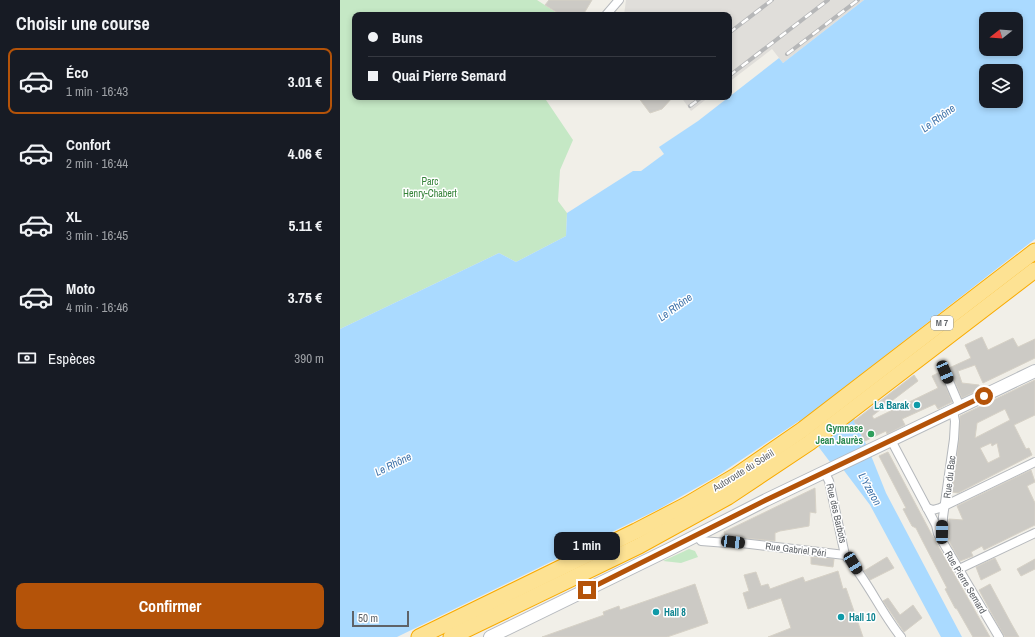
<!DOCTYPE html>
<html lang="fr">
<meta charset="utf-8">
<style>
body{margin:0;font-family:"Archivo Narrow",sans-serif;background:#20242c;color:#f1f3f6;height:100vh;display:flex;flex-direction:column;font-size:15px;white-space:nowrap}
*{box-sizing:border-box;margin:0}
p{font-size:13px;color:#9ea1a6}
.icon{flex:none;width:22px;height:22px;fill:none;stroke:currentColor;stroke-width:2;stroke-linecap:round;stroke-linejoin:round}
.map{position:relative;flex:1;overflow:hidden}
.sheet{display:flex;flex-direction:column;background:#171b24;width:340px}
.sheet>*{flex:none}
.hud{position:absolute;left:12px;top:12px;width:380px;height:88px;border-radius:8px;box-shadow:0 2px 6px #0003;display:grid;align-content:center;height:88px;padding:0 16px;background:#171b24}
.needle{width:26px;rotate:253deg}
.buttons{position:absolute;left:639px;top:12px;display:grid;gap:8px}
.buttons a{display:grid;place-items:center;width:44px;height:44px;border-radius:8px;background:#171b24;box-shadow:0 2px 6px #0003;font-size:20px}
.scale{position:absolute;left:12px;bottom:10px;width:57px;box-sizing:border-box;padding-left:4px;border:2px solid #5f6368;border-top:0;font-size:11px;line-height:14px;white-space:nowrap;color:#5f6368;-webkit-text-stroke:3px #fff;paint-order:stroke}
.end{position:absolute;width:18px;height:18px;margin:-9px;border:5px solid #b45309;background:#fff;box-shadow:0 0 0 2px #fff}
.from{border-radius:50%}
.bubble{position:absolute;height:28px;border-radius:8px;background:#171b24;box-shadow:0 2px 6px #0003;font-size:13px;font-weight:700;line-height:28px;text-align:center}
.car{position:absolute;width:12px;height:24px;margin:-12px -6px;border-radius:5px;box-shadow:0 0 3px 1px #0007;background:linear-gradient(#222 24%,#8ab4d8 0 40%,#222 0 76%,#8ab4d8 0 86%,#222 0)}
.hud b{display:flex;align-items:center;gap:14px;height:38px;font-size:15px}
.hud b+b{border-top:1px solid #363941}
.hud i{width:10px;height:10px;background:#f1f3f6}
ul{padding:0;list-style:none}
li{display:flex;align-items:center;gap:12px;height:66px;margin:0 8px 6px;padding:0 8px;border:2px solid transparent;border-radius:8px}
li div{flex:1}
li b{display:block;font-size:15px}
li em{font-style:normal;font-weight:700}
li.active{border-color:#b45309}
li>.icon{width:36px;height:36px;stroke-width:1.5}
h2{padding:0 16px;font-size:18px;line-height:48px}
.pay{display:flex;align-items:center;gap:10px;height:44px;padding:0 16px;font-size:15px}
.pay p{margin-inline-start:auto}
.primary-button{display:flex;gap:8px;margin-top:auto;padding:8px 16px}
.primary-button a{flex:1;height:46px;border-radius:8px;background:#b45309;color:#fff;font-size:16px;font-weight:700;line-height:46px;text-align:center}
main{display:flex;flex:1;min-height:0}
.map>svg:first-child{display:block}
.industrial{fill:#e0deda}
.green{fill:#c5e8c5}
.water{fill:#aadaff;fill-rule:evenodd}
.building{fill:#cccac5;stroke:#d6d1c6;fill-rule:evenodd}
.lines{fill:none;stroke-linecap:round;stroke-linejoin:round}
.street-casing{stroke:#b5b8bc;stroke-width:10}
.secondary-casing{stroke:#b6babf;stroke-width:14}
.highway-casing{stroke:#f9ab00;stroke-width:17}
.street{stroke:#fff;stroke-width:8}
.secondary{stroke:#fff;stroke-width:12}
.highway{stroke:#fde293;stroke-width:15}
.rail-casing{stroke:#b6b7b8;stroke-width:4}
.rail{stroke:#fff;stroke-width:2.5;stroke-dasharray:8;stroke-linecap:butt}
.route{stroke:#b45309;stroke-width:5}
.culture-dot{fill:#0f9aa8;stroke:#fff;stroke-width:1.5}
.leisure-dot{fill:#2e9e5b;stroke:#fff;stroke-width:1.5}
.labels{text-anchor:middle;stroke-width:3;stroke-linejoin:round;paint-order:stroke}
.shield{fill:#fff;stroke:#8f9295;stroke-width:1}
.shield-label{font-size:9px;font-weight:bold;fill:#5f6368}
.park-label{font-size:10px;fill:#348238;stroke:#fff}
.culture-label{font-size:10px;font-weight:bold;fill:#0d838f;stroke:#fff;text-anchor:start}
.leisure-label{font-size:10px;font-weight:bold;fill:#27864d;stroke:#fff;text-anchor:end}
.street-label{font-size:10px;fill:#5f6368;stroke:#fff}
.water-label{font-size:11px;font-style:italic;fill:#4174aa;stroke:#fff}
</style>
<main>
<section class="sheet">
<h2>Choisir une course</h2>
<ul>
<li class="active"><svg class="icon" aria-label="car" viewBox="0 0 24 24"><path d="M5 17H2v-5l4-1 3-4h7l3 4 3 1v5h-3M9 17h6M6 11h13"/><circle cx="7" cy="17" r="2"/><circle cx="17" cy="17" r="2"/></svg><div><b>Éco</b><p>1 min · 16:43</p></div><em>3.01 €</em></li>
<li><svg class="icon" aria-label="car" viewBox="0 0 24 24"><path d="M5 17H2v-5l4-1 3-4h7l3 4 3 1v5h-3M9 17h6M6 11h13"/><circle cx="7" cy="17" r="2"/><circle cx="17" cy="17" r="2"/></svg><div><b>Confort</b><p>2 min · 16:44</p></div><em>4.06 €</em></li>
<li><svg class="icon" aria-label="car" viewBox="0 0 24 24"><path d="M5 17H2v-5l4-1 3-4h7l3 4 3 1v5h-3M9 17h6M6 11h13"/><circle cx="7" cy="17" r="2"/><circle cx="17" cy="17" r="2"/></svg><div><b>XL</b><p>3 min · 16:45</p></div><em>5.11 €</em></li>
<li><svg class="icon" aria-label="car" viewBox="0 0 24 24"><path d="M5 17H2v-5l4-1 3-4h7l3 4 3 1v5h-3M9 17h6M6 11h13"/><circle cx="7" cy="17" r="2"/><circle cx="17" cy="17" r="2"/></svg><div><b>Moto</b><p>4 min · 16:46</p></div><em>3.75 €</em></li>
</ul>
<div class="pay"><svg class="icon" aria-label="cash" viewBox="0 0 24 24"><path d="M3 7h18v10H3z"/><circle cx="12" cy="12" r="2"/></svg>Espèces<p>390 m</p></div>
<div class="primary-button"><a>Confirmer</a></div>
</section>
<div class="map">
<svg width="695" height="637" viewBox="0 0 695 637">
<rect width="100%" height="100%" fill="#f1efe8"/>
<g class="industrial">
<path d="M286,0H524L443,63L432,49L389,82V15H284Z"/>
<path d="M341,97H369L351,111Z"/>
</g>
<g class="green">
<path d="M0,0H197L220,15H15V97H204L233,140L220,170L218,201L227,213L226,236L176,262L159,253L0,329Z"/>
<path d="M349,549L355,551L358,557L341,563L323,561Z"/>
</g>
<path class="water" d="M524,0H695V239L501,390L530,453L546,493L622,637H601L530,505L496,460L490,462L459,421L377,476L319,509L57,637H0V329L159,253L176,262L226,236L227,213L293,171H301L324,154L319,147L358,121L439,58L443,63ZM646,19H676V49H646ZM646,71H676V101H646Z"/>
<g class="building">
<path d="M209,0H252L243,15H221L205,5Z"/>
<path d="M298,97H333L322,109L310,113Z"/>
<path d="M642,337L648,350L673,338L678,347L695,339V358L643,383L635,365L618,371L622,383L639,385L640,389L622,398L609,368L631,358L625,345Z"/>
<path d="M600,372L612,402L598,409L595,404L562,419L565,425L547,434L546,431L525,441L514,421L574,375L578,381L532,416L534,419L598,388L592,376Z"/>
<path d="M695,380V415L674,425L686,449L689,448L692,455L618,493L612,492L619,440L620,416ZM665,409L670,420L635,438L637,423ZM651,443L652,446L657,443L660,457L648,463L640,448Z"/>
<path d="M548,452L593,537L650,637H633L617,609L615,608L605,589L607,588L582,540L576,528L572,526L563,509L566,508L539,456Z"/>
<path d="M691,470L695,482L687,486L695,503V525L644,550L642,546L631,552L633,556L620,561L610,543L609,533V519L623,520L617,506Z"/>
<path d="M475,488L476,513L470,512L469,526L440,531L435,533V541L394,537H385L384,532Z"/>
<path d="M471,557L494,559L493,567L471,564Z"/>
<path d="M547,557L554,568L530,580L524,571Z"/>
<path d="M655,558L661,570L641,580L636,567Z"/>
<path d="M695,559V569L681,576L677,569Z"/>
<path d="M498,571L503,589L506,588L523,637H428L451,628L441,598L408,609L403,593L409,591L404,575L416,572L421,586L428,584L430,589L463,577L465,582Z"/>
<path d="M355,584L368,623L327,637H202L264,615L263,612L279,606L280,610Z"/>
<path d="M650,584L671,623L679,637H665L653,616L639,590Z"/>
<path d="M548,598L560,615L573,605L582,618L564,632L543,601Z"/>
</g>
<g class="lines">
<g class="street-casing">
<g id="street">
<path d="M266,15L279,0"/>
<path d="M605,372L620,407"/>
<path d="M551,440L596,525L598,534L659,637"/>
<path d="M485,473L489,481L505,555"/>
<path d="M587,508L593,510L600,508L695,462"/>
<path d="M358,536L361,541L387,543L393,542L505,555C527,579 540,611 561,637"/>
<path d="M603,537V517L614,439L615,421L613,411"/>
<path d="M619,569L695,533"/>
</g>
</g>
<g class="secondary-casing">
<path id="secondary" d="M150,637L330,549L426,500L695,371"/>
</g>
<g class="highway-casing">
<g id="highway">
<path d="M79,637L296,531L348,504L397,475L462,430L695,251"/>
<path d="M111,637L299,546L388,497L469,443L695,270"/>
</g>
</g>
<use href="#street" class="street"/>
<use href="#secondary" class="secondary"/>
<use href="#highway" class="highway"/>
<g class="rail-casing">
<g id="rail">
<path d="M389,33L432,0"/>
<path d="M447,54L518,0"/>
<path d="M389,76L488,0"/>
<path d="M350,106L362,97"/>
</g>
</g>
<use href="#rail" class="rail"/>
</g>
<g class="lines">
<path class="route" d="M247,590L426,500L644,396"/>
</g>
<g class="culture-dot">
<circle cx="577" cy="405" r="4"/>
<circle cx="316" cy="612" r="4"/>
<circle cx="501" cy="617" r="4"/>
</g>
<circle class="leisure-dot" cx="531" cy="434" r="4"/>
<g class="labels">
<rect class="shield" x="591" y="316" width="22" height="14" rx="3"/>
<g class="shield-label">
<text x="602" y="326">M 7</text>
</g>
<g class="park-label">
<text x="90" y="185">Parc<tspan x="90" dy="12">Henry-Chabert</tspan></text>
</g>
<g class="culture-label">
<text x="569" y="409" text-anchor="end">La Barak</text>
<text x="324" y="616">Hall 8</text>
<text x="509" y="621">Hall 10</text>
</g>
<g class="leisure-label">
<text x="523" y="432">Gymnase<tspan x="523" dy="12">Jean Jaurès</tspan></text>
</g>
<g class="street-label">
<text transform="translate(403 470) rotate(-32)" y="4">Autoroute du Soleil</text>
<text transform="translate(609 477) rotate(-83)" y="4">Rue du Bac</text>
<text transform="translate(497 513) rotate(77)" y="4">Rue des Barbots</text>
<text transform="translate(456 549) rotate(7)" y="4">Rue Gabriel Péri</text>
<text transform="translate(626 582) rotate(59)" y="4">Rue Pierre Semard</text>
</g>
<g class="water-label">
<text transform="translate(598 118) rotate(-36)" y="4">Le Rhône</text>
<text transform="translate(335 307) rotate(-36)" y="4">Le Rhône</text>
<text transform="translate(53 464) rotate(-26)" y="4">Le Rhône</text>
<text transform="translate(530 489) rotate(61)" y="4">L'Yzeron</text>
</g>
</g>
</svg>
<div class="buttons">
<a><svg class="needle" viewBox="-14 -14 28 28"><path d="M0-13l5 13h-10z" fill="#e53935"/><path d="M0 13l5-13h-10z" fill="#9ea1a6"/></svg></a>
<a><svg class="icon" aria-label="layers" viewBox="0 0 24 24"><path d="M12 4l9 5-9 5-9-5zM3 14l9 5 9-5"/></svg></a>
</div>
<div class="scale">50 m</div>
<i class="end from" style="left:644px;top:396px"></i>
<i class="end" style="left:247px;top:590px"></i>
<div class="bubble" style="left:214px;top:532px;width:66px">1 min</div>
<i class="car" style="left:605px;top:372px;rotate:157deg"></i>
<i class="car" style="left:602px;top:532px;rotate:1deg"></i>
<i class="car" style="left:393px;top:542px;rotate:97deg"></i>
<i class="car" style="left:513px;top:563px;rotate:149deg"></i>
<div class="hud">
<b><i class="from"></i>Buns</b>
<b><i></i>Quai Pierre Semard</b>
</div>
</div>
</main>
